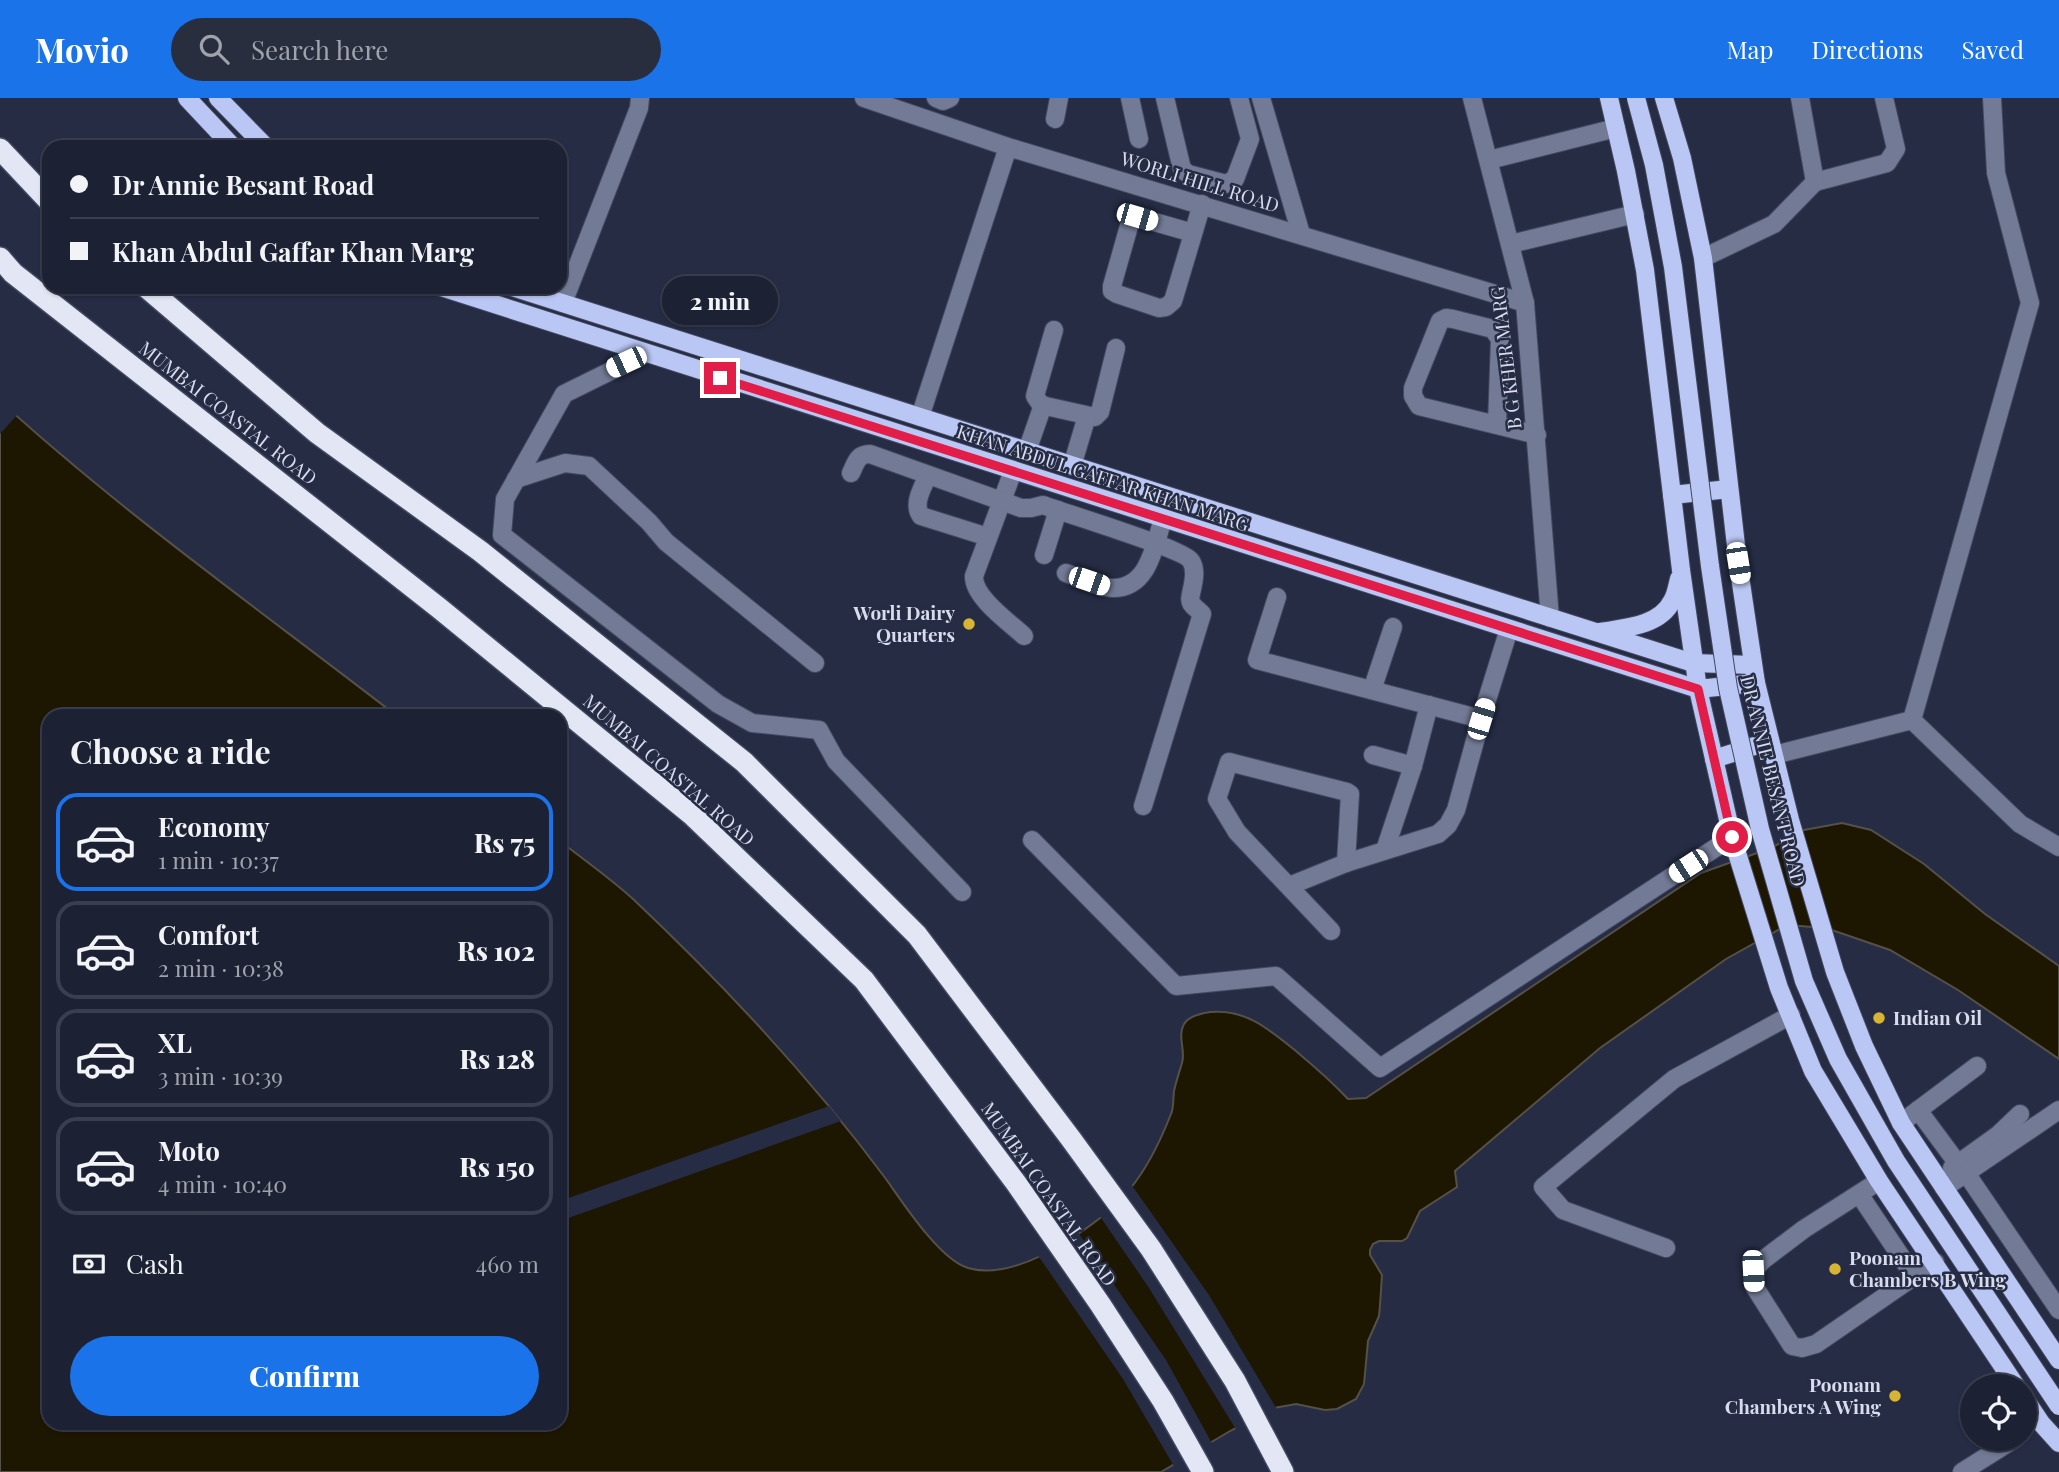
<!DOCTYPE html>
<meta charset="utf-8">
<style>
body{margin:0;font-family:"Playfair Display",serif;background:#292e3f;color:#f1f3f6;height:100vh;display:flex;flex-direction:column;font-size:26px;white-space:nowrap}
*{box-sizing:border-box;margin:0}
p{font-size:23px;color:#a0a3ac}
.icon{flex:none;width:38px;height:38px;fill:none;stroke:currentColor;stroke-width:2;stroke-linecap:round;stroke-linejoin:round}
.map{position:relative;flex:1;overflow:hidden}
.drawer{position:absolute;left:42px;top:611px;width:525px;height:721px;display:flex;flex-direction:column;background:#1c2133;border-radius:21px;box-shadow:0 2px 5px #0004,0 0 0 2px #3a3e4e}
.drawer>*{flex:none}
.guide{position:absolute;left:42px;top:42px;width:525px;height:154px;border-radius:21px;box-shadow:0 2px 5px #0004,0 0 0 2px #3a3e4e;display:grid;align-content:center;height:154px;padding:0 28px;background:#1c2133}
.fabs{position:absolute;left:1960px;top:1276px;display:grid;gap:14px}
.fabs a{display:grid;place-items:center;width:77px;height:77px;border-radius:50%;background:#1c2133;box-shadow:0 2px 5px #0004,0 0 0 2px #3a3e4e;font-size:35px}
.end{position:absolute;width:32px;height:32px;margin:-16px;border:9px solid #e11d48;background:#fff;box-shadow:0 0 0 4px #fff}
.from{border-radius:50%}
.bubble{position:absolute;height:49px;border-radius:24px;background:#1c2133;box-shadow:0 2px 5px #0004,0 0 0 2px #3a3e4e;font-size:23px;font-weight:800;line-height:49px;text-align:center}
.car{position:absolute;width:21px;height:42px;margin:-21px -10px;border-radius:9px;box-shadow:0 0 5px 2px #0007;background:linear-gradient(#fff 24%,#345 0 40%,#fff 0 76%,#345 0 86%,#fff 0)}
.guide b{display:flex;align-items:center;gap:24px;height:66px;font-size:26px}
.guide b+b{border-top:2px solid #3a3e4e}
.guide i{width:18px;height:18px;background:#f1f3f6}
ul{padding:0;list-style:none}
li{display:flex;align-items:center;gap:21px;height:98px;margin:0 14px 10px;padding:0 14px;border:4px solid #3a3e4e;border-radius:21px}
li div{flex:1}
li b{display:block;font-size:26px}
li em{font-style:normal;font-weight:800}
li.active{border-color:#1a73e8}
li>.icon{width:63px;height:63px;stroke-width:1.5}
h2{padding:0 28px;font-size:32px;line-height:84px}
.pay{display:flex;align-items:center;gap:18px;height:77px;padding:0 28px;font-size:26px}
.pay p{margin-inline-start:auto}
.button{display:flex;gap:14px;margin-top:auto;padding:14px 28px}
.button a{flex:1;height:80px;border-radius:42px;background:#1a73e8;color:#fff;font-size:28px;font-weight:800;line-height:80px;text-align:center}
header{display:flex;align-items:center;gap:42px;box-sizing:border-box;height:98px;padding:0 35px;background:#1a73e8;color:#fff}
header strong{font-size:33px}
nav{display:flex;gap:38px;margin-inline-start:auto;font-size:24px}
.search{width:490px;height:63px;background:#292e3f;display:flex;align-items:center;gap:18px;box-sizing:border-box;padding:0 24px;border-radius:38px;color:#a0a3ac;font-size:26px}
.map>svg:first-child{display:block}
.water{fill:#1d1601;stroke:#555148;stroke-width:2}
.pier{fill:#252c44}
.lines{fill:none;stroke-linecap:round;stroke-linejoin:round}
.minor-casing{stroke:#42485f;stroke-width:20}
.major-casing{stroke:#42485f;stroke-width:20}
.highway-casing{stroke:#42485f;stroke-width:24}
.minor{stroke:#727a95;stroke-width:18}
.major{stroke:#bac7f5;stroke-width:18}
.highway{stroke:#e3e7f5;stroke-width:21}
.major-bridge-casing{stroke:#42485f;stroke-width:20;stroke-linecap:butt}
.major-bridge{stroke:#bac7f5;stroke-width:18}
.route{stroke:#e11d48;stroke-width:9}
.poi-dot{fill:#d8b434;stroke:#252c44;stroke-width:2.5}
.labels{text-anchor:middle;stroke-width:5;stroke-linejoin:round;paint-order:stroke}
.street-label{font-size:19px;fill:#d8dced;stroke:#252c44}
.poi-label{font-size:19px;font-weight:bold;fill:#d8dced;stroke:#252c44;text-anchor:end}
</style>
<header>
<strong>Movio</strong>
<div class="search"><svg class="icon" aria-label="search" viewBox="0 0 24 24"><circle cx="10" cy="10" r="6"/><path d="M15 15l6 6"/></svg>Search here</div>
<nav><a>Map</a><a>Directions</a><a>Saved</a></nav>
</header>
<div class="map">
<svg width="2059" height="1374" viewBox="0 0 2059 1374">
<rect width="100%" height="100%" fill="#252c44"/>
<path class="water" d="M0,303C125,417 264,515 397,618H49V1325H560V743C584,762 610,780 633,801C724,887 811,980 886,1081C903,1105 940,1162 968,1170C998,1179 1037,1162 1062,1146C1121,1111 1146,1080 1171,1016C1174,1009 1173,1001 1174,993C1176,984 1179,975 1182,965C1186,953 1177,938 1184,926C1188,919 1197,917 1204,915C1243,908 1269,931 1297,954C1315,969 1332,984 1348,1001L1366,1000L1701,775L1771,750L1804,732L1842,725L1871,732L1924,766L1985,816L2059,868V961L1958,892L1890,852L1826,830L1787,827L1726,861L1600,950L1455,1073L1457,1089L1420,1113L1407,1140L1402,1143H1379L1373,1146L1370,1152V1157L1382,1177L1380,1207L1379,1218L1368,1243L1364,1286L1356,1301L1337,1311L1325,1312L1296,1306L1274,1310L1230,1333L1161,1374H0Z"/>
<g class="pier">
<path d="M0,300L18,316L0,336Z"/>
<path d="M829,1008L841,1023L560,1123V1103Z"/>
<path d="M1131,1086L1209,1197L1278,1313L1237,1333L1149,1190L1099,1117L1113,1106Z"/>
<path d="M1077,1133L1166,1262L1213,1347L1175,1370L1123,1281L1037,1156Z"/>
</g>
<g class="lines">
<g class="minor-casing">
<g id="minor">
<path d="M864,0L1008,49L1525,205"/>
<path d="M936,0L943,3L950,0"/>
<path d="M1130,0L1139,41"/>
<path d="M1165,0L1182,71L1188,76L1226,86L1235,81L1250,41L1239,0"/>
<path d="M1261,0L1301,136"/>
<path d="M1472,0L1525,205L1550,520"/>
<path d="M1055,21L1059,0"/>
<path d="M1489,62L1616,30"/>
<path d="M1815,84L1887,65L1896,51L1884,0"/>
<path d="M1193,135L1137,119L1131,123L1129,128L1112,188V193L1117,196L1159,210L1166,209L1173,203L1202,106"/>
<path d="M1510,146L1635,116"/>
<path d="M1703,160L1774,126L1815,84L1800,0"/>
<path d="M563,205L639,10L640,0"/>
<path d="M1054,232L1035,298L1041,307L1095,319L1100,314L1116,250"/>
<path d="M645,256L564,296L505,401L502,437L718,606L752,625L819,632L836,663L962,794"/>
<path d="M920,319L1008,49"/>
<path d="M1497,326L1500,241L1493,231L1453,221L1446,220L1440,223L1413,290V298L1419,308L1537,337"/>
<path d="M1027,353L1043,307"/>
<path d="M1072,368L1087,318"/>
<path d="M1013,373L974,478C973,499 1009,524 1024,538"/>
<path d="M851,375C856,365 857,356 870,356L1021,410H1031L1043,407C1064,415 1184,451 1191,463C1200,477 1187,499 1191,505C1194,510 1199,512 1202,516L1143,708"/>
<path d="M928,377C923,389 912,406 921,418L988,439"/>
<path d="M516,381L565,365L589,368L649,424L666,444L815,565"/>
<path d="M1044,457L1058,412"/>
<path d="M1066,475C1078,479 1101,490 1113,490C1149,490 1154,448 1163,421"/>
<path d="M1277,499L1257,562L1481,621L1509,531"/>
<path d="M1372,592L1393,529"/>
<path d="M1912,622L2030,205L1996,75L1992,0"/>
<path d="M1373,657L1413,668"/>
<path d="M1774,657L1912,622L2020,726L2059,749"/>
<path d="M1032,742L1176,888L1276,878L1380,970L1732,739"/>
<path d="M1385,752L1413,668L1429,607"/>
<path d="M1289,788L1346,765L1438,736L1448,727L1456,712L1481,621"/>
<path d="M1331,833L1237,734L1217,701L1229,664L1347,694L1350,696L1346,765"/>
<path d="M1918,1012L1958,1066"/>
<path d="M1901,1025L1977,968"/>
<path d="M1952,1070L1998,1037L2020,1016"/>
<path d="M1966,1075L2059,1212"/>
<path d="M1879,1083L1804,1131L1763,1162L1753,1173L1754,1188L1792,1248L1802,1250L1816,1246L1935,1164"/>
<path d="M1944,1090L2059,1012"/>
<path d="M1859,1096L1914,1178"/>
<path d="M1666,1150L1563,1112L1543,1089L1674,981L1791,917"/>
<path d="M1962,1374L2016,1340"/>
</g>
</g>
<g class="major-casing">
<g id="major">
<path d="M187,0L233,49"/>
<path d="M218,0L266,49"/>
<path d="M1609,0L1626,73L1645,172L1681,472L1698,591L1732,739L1779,890L1813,973L1879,1083L2016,1288"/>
<path d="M1664,0L1682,60L1703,160L1738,465L1756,585L1790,722L1835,874L1864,948L1901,1025L2059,1262"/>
<path d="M441,189L1698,591L1756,585"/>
<path d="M512,189L1693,565L1753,567"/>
<path d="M1672,397L1729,391"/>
<path d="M1600,534C1624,530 1660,528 1672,503C1676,497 1677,488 1679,481"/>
<path d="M1714,661L1770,643"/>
<path d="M2025,1301L2041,1325L2059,1345"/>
</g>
</g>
<g class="highway-casing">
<g id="highway">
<path d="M0,51L49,103"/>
<path d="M0,160L13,175L439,510L691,716L864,882L1016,1085L1100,1206L1163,1303L1203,1374"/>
<path d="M146,189L317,335L480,453L744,664L917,837L1071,1041L1151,1151L1235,1283L1283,1374"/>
</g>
</g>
<use href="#minor" class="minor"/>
<use href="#major" class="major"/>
<use href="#highway" class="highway"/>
<g class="major-bridge-casing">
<path id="major-bridge" d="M1636,0L1654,67L1673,169L1710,468L1728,590L1760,731L1804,883L1838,961L1896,1063L2059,1308"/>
</g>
<use href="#major-bridge" class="major-bridge"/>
</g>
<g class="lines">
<path class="route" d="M720,280L1698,591L1732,739"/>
</g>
<g class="poi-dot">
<circle cx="969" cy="526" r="7"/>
<circle cx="1879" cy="920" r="7"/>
<circle cx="1835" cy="1171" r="7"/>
<circle cx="1895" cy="1298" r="7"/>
</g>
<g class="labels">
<g class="street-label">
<text transform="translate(1200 84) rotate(17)" y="7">WORLI HILL ROAD</text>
<text transform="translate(1506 260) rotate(-97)" y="7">B G KHER MARG</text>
<text transform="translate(228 315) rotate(38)" y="7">MUMBAI COASTAL ROAD</text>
<text transform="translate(1103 380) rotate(18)" y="7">KHAN ABDUL GAFFAR KHAN MARG</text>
<text transform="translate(669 672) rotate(41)" y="7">MUMBAI COASTAL ROAD</text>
<text transform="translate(1773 683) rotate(76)" y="7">DR ANNIE BESANT ROAD</text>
<text transform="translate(1049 1096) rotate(55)" y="7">MUMBAI COASTAL ROAD</text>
</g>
<g class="poi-label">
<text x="955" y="522">Worli Dairy<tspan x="955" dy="22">Quarters</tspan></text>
<text x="1893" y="927" text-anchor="start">Indian Oil</text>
<text x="1849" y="1167" text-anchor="start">Poonam<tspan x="1849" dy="22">Chambers B Wing</tspan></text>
<text x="1881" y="1294">Poonam<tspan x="1881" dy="22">Chambers A Wing</tspan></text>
</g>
</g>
</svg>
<div class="fabs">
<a><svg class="icon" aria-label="locate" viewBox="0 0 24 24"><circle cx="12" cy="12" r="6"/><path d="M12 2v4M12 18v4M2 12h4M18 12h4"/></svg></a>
</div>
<i class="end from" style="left:1732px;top:739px"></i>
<i class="end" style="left:720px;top:280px"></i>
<div class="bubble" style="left:662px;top:178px;width:116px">2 min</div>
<i class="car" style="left:1137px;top:119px;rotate:106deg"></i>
<i class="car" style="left:626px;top:264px;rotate:245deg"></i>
<i class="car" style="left:1738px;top:465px;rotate:171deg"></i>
<i class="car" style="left:1089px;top:483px;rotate:109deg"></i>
<i class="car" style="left:1481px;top:621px;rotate:17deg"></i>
<i class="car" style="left:1688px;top:768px;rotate:237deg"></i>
<i class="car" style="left:1753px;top:1173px;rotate:177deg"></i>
<div class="guide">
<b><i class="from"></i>Dr Annie Besant Road</b>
<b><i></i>Khan Abdul Gaffar Khan Marg</b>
</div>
<section class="drawer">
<h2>Choose a ride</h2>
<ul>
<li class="active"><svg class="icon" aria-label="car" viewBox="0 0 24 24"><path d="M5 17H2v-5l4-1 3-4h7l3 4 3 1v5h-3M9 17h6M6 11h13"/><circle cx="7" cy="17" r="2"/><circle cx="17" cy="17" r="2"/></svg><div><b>Economy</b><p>1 min · 10:37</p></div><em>Rs 75</em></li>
<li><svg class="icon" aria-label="car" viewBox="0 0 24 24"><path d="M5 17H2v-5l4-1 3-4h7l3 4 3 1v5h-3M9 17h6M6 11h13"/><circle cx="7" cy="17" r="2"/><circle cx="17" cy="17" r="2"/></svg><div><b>Comfort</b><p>2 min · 10:38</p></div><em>Rs 102</em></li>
<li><svg class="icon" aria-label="car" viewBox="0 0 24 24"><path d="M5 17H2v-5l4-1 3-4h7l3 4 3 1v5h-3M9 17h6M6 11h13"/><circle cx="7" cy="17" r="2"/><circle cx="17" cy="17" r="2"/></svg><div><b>XL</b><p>3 min · 10:39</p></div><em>Rs 128</em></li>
<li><svg class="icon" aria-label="car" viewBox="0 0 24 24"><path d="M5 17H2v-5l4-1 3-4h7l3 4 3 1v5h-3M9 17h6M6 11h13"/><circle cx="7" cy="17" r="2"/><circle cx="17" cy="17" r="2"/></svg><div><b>Moto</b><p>4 min · 10:40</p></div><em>Rs 150</em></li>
</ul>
<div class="pay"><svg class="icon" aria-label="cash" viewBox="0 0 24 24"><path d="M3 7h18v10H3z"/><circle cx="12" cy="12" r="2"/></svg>Cash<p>460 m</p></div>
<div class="button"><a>Confirm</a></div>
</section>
</div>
